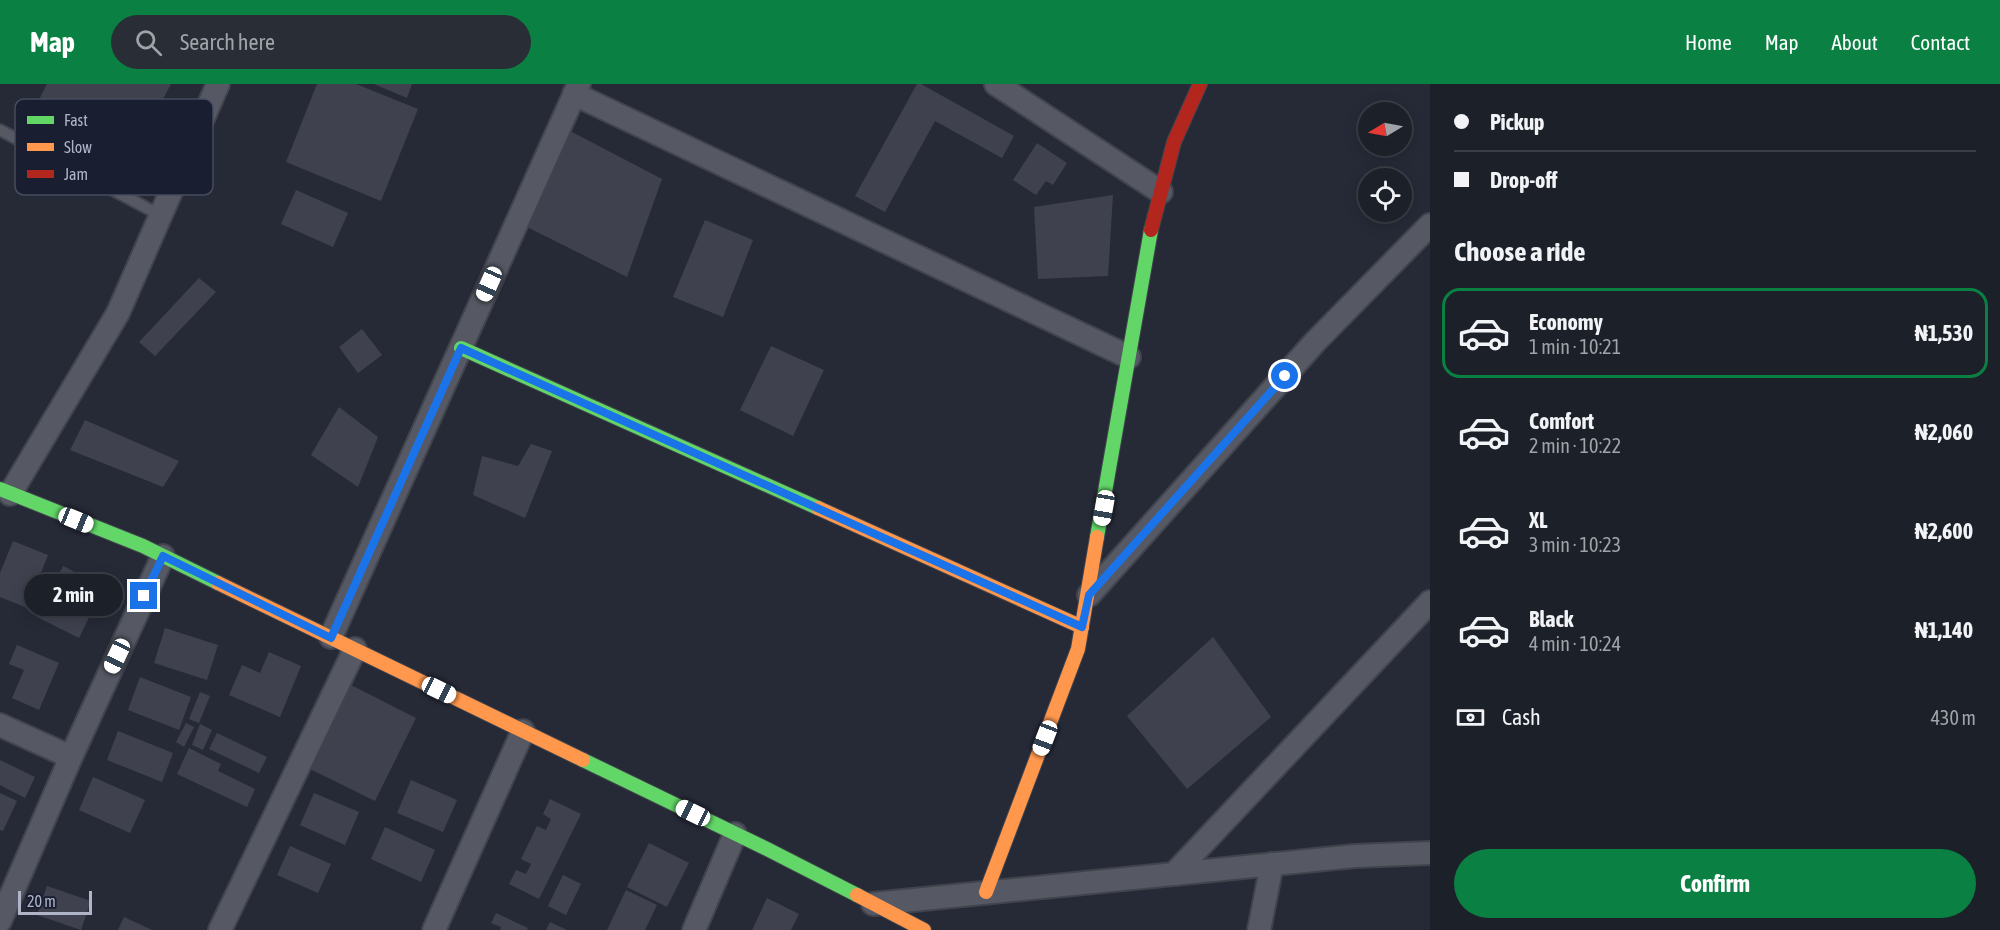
<!DOCTYPE html>
<meta charset="utf-8">
<style>
body{margin:0;font-family:"Asap Condensed",sans-serif;background:#292d35;color:#f1f3f6;height:100vh;display:flex;flex-direction:column;font-size:22px;white-space:nowrap}
*{box-sizing:border-box;margin:0}
p{font-size:20px;color:#a0a3a8}
.icon{flex:none;width:33px;height:33px;fill:none;stroke:currentColor;stroke-width:2;stroke-linecap:round;stroke-linejoin:round}
.map{position:relative;flex:1;overflow:hidden}
.sheet{display:flex;flex-direction:column;background:#1c2029;width:570px}
.sheet>*{flex:none}
.banner{display:grid;align-content:center;height:132px;padding:0 24px;background:#1c2029}
.needle{width:39px;rotate:260deg}
.tools{position:absolute;left:1358px;top:18px;display:grid;gap:12px}
.tools a{display:grid;place-items:center;width:54px;height:54px;border-radius:50%;background:#1c2029;box-shadow:0 3px 15px #0003,0 0 0 2px #3a3e46;font-size:30px}
.scale{position:absolute;left:18px;bottom:15px;width:74px;box-sizing:border-box;padding-left:6px;border:3px solid #afb4c9;border-top:0;font-size:16px;line-height:21px;white-space:nowrap;color:#afb4c9;-webkit-text-stroke:4px #191f31;paint-order:stroke}
.end{position:absolute;width:27px;height:27px;margin:-14px;border:8px solid #1a73e8;background:#fff;box-shadow:0 0 0 3px #fff}
.from{border-radius:50%}
.bubble{position:absolute;height:42px;border-radius:21px;background:#1c2029;box-shadow:0 3px 15px #0003,0 0 0 2px #3a3e46;font-size:20px;font-weight:700;line-height:42px;text-align:center}
.car{position:absolute;width:18px;height:36px;margin:-18px -9px;border-radius:8px;box-shadow:0 0 4px 2px #0007;background:linear-gradient(#fff 24%,#345 0 40%,#fff 0 76%,#345 0 86%,#fff 0)}
.banner b{display:flex;align-items:center;gap:21px;height:57px;font-size:22px}
.banner b+b{border-top:2px solid #3a3e46}
.banner i{width:15px;height:15px;background:#f1f3f6}
ul{padding:0;list-style:none}
li{display:flex;align-items:center;gap:18px;height:90px;margin:0 12px 9px;padding:0 12px;border:3px solid transparent;border-radius:18px}
li div{flex:1}
li b{display:block;font-size:22px}
li em{font-style:normal;font-weight:700}
li.on{border-color:#0b8043}
li>.icon{width:54px;height:54px;stroke-width:1.5}
h2{padding:0 24px;font-size:27px;line-height:72px}
.pay{display:flex;align-items:center;gap:15px;height:66px;padding:0 24px;font-size:22px}
.pay p{margin-inline-start:auto}
.cta{display:flex;gap:12px;margin-top:auto;padding:12px 24px}
.cta a{flex:1;height:69px;border-radius:36px;background:#0b8043;color:#fff;font-size:24px;font-weight:700;line-height:69px;text-align:center}
header{display:flex;align-items:center;gap:36px;box-sizing:border-box;height:84px;padding:0 30px;background:#0b8043;color:#fff}
header strong{font-size:28px}
nav{display:flex;gap:33px;margin-inline-start:auto;font-size:21px}
.search{width:420px;height:54px;background:#292d35;display:flex;align-items:center;gap:15px;box-sizing:border-box;padding:0 21px;border-radius:33px;color:#a0a3a8;font-size:22px}
main{display:flex;flex:1;min-height:0}
.map>svg:first-child{display:block}
.building{fill:#3f424e}
.lines{fill:none;stroke-linecap:round;stroke-linejoin:round}
.lane-casing{stroke:#41444d;stroke-width:14}
.street-casing{stroke:#41444d;stroke-width:26}
.fast-casing{stroke:#41444d;stroke-width:16}
.slow-casing{stroke:#41444d;stroke-width:16}
.jam-casing{stroke:#41444d;stroke-width:16}
.lane{stroke:#565964;stroke-width:10}
.street{stroke:#565964;stroke-width:22}
.fast{stroke:#63d668;stroke-width:14}
.slow{stroke:#ff974d;stroke-width:14}
.jam{stroke:#b3261e;stroke-width:14}
.route{stroke:#1a73e8;stroke-width:8}
.key{fill:#191f31;stroke:#464c5f;stroke-width:1.5}
.key-label{font-size:16px;fill:#afb4c9}
</style>
<header>
<strong>Map</strong>
<div class="search"><svg class="icon" aria-label="search" viewBox="0 0 24 24"><circle cx="10" cy="10" r="6"/><path d="M15 15l6 6"/></svg>Search here</div>
<nav><a>Home</a><a>Map</a><a>About</a><a>Contact</a></nav>
</header>
<main>
<div class="map">
<svg width="1430" height="846" viewBox="0 0 1430 846">
<rect width="100%" height="100%" fill="#262a37"/>
<g class="building">
<path d="M47,0H171L123,90L26,41Z"/>
<path d="M317,0H356L418,25L381,117L286,78Z"/>
<path d="M374,0H412L407,14Z"/>
<path d="M917,0H921L1014,52L1002,74L935,37L885,128L855,112Z"/>
<path d="M570,47L662,95L627,193L523,141Z"/>
<path d="M1037,59L1067,79L1053,101L1046,97L1036,111L1013,96Z"/>
<path d="M296,106L348,129L333,163L281,140Z"/>
<path d="M1113,111L1108,192L1038,195L1034,123Z"/>
<path d="M705,136L753,156L723,233L673,213Z"/>
<path d="M199,194L216,208L155,272L139,258Z"/>
<path d="M362,245L382,271L358,289L339,263Z"/>
<path d="M771,262L824,286L793,352L740,326Z"/>
<path d="M339,323L378,353L358,403L311,371Z"/>
<path d="M85,336L179,377L163,403L70,366Z"/>
<path d="M531,360L552,367L525,434L473,411L482,372L518,382Z"/>
<path d="M13,457L48,471L27,524L0,513V489Z"/>
<path d="M63,482L104,503L79,554L37,533Z"/>
<path d="M165,544L218,561L207,596L154,579Z"/>
<path d="M1213,553L1271,633L1187,705L1127,632Z"/>
<path d="M17,561L59,579L39,626L12,614L24,586L9,580Z"/>
<path d="M269,568L301,582L280,633L229,611L242,581L260,589Z"/>
<path d="M140,593L191,613L179,646L128,626Z"/>
<path d="M349,600L416,634L375,717L308,684Z"/>
<path d="M200,608L210,612L199,639L189,635Z"/>
<path d="M186,639L194,643L184,663L176,658Z"/>
<path d="M200,640L212,646L203,666L192,661Z"/>
<path d="M118,647L173,669L162,698L107,676Z"/>
<path d="M217,649L267,673L259,689L209,665Z"/>
<path d="M189,664L221,680L218,687L255,705L247,723L177,690Z"/>
<path d="M0,676L35,693L25,714L0,701Z"/>
<path d="M93,693L145,716L130,749L79,726Z"/>
<path d="M411,696L457,716L443,748L397,729Z"/>
<path d="M0,709L17,717L3,747L0,746Z"/>
<path d="M314,709L359,728L345,761L300,741Z"/>
<path d="M550,715L581,730L539,815L509,800L516,786L526,790L531,780L521,775L537,742L546,746L551,735L543,730Z"/>
<path d="M385,743L435,766L421,798L371,775Z"/>
<path d="M649,759L689,779L667,823L627,803Z"/>
<path d="M290,762L331,780L318,809L277,791Z"/>
<path d="M563,791L581,800L566,831L548,822Z"/>
<path d="M47,802L91,817L81,846L37,831Z"/>
<path d="M626,806L657,821L645,846H607Z"/>
<path d="M767,814L799,830L791,846H752Z"/>
<path d="M496,829L528,844L527,846H500L501,843L491,839Z"/>
<path d="M124,833L152,846H118Z"/>
<path d="M550,838L567,846H546Z"/>
</g>
<g class="lines">
<g class="lane-casing">
<path id="lane" d="M0,46L160,131"/>
</g>
<g class="street-casing">
<g id="street">
<path d="M996,0L1161,108"/>
<path d="M574,10L1129,273"/>
<path d="M10,410L118,229L218,0"/>
<path d="M1089,511L1315,258L1430,141"/>
<path d="M331,553L579,0"/>
<path d="M0,641L71,673"/>
<path d="M1174,790L1430,518"/>
<path d="M873,820L1355,772L1430,769"/>
<path d="M0,837L71,673L163,472"/>
<path d="M220,846L355,565"/>
<path d="M434,846L523,647"/>
<path d="M694,846L735,750"/>
<path d="M1259,846L1272,780"/>
</g>
</g>
<g class="fast-casing">
<g id="fast">
<path d="M461,264L818,424"/>
<path d="M0,405L143,462L218,499"/>
<path d="M1097,453L1151,146"/>
<path d="M583,676L767,765L857,811"/>
</g>
</g>
<g class="slow-casing">
<g id="slow">
<path d="M818,424L1082,543"/>
<path d="M218,499L583,676"/>
<path d="M986,808L1078,565L1097,453"/>
<path d="M857,811L924,846"/>
</g>
</g>
<g class="jam-casing">
<path id="jam" d="M1151,146L1174,58L1200,0"/>
</g>
<use href="#lane" class="lane"/>
<use href="#street" class="street"/>
<use href="#fast" class="fast"/>
<use href="#slow" class="slow"/>
<use href="#jam" class="jam"/>
</g>
<g class="lines">
<path class="route" d="M144,512L163,472L331,554L461,264L1082,543L1089,511L1285,292"/>
</g>
<rect x="15" y="15" width="198" height="96" rx="9" class="key"/>
<rect x="27" y="32" width="27" height="8" fill="#63d668"/>
<rect x="27" y="59" width="27" height="8" fill="#ff974d"/>
<rect x="27" y="86" width="27" height="8" fill="#b3261e"/>
<g class="key-label">
<text x="64" y="42">Fast</text>
<text x="64" y="69">Slow</text>
<text x="64" y="96">Jam</text>
</g>
</svg>
<div class="tools">
<a><svg class="needle" viewBox="-14 -14 28 28"><path d="M0-13l5 13h-10z" fill="#e53935"/><path d="M0 13l5-13h-10z" fill="#a0a3a8"/></svg></a>
<a><svg class="icon" aria-label="locate" viewBox="0 0 24 24"><circle cx="12" cy="12" r="6"/><path d="M12 2v4M12 18v4M2 12h4M18 12h4"/></svg></a>
</div>
<div class="scale">20 m</div>
<i class="end from" style="left:1285px;top:292px"></i>
<i class="end" style="left:144px;top:512px"></i>
<div class="bubble" style="left:24px;top:490px;width:99px">2 min</div>
<i class="car" style="left:489px;top:200px;rotate:204deg"></i>
<i class="car" style="left:1104px;top:424px;rotate:190deg"></i>
<i class="car" style="left:76px;top:436px;rotate:112deg"></i>
<i class="car" style="left:117px;top:572px;rotate:205deg"></i>
<i class="car" style="left:439px;top:606px;rotate:116deg"></i>
<i class="car" style="left:1045px;top:654px;rotate:201deg"></i>
<i class="car" style="left:693px;top:729px;rotate:296deg"></i>
</div>
<section class="sheet">
<div class="banner">
<b><i class="from"></i>Pickup</b>
<b><i></i>Drop-off</b>
</div>
<h2>Choose a ride</h2>
<ul>
<li class="on"><svg class="icon" aria-label="car" viewBox="0 0 24 24"><path d="M5 17H2v-5l4-1 3-4h7l3 4 3 1v5h-3M9 17h6M6 11h13"/><circle cx="7" cy="17" r="2"/><circle cx="17" cy="17" r="2"/></svg><div><b>Economy</b><p>1 min · 10:21</p></div><em>₦1,530</em></li>
<li><svg class="icon" aria-label="car" viewBox="0 0 24 24"><path d="M5 17H2v-5l4-1 3-4h7l3 4 3 1v5h-3M9 17h6M6 11h13"/><circle cx="7" cy="17" r="2"/><circle cx="17" cy="17" r="2"/></svg><div><b>Comfort</b><p>2 min · 10:22</p></div><em>₦2,060</em></li>
<li><svg class="icon" aria-label="car" viewBox="0 0 24 24"><path d="M5 17H2v-5l4-1 3-4h7l3 4 3 1v5h-3M9 17h6M6 11h13"/><circle cx="7" cy="17" r="2"/><circle cx="17" cy="17" r="2"/></svg><div><b>XL</b><p>3 min · 10:23</p></div><em>₦2,600</em></li>
<li><svg class="icon" aria-label="car" viewBox="0 0 24 24"><path d="M5 17H2v-5l4-1 3-4h7l3 4 3 1v5h-3M9 17h6M6 11h13"/><circle cx="7" cy="17" r="2"/><circle cx="17" cy="17" r="2"/></svg><div><b>Black</b><p>4 min · 10:24</p></div><em>₦1,140</em></li>
</ul>
<div class="pay"><svg class="icon" aria-label="cash" viewBox="0 0 24 24"><path d="M3 7h18v10H3z"/><circle cx="12" cy="12" r="2"/></svg>Cash<p>430 m</p></div>
<div class="cta"><a>Confirm</a></div>
</section>
</main>
